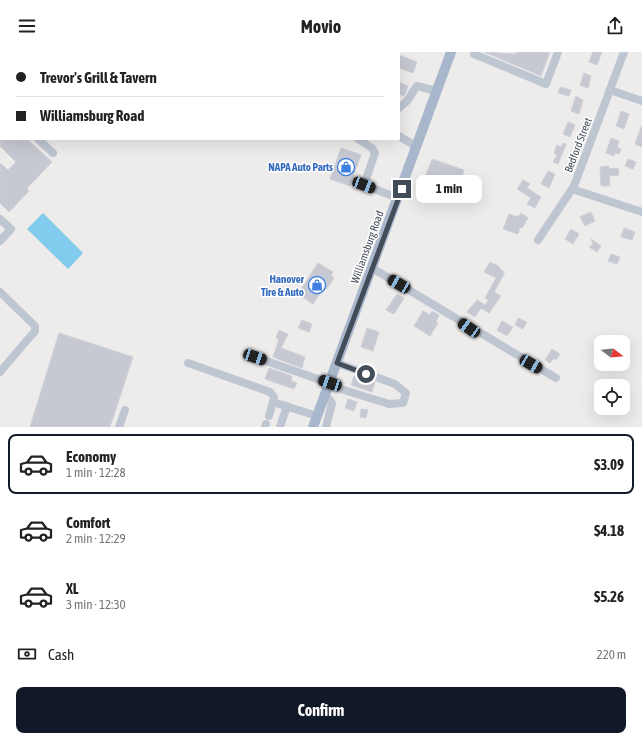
<!DOCTYPE html>
<meta charset="utf-8">
<style>
body{margin:0;font-family:"Asap Condensed",sans-serif;background:#f6f6f6;color:#222;height:100vh;display:flex;flex-direction:column;font-size:15px;white-space:nowrap}
*{box-sizing:border-box;margin:0}
p{font-size:13px;color:#767676}
.icon{flex:none;width:22px;height:22px;fill:none;stroke:currentColor;stroke-width:2;stroke-linecap:round;stroke-linejoin:round}
.map{position:relative;height:375px;overflow:hidden}
.sheet{display:flex;flex-direction:column;background:#fff;flex:1}
.sheet>*{flex:none}
.guide{position:absolute;left:0px;top:0px;width:400px;height:88px;box-shadow:0 4px 16px #0002;display:grid;align-content:center;height:88px;padding:0 16px;background:#fff}
.needle{width:26px;rotate:106deg}
.tools{position:absolute;left:594px;top:283px;display:grid;gap:8px}
.tools a{display:grid;place-items:center;width:36px;height:36px;border-radius:8px;background:#fff;box-shadow:0 4px 16px #0002;font-size:20px}
.end{position:absolute;width:18px;height:18px;margin:-9px;border:5px solid #434c59;background:#fff;box-shadow:0 0 0 2px #fff}
.from{border-radius:50%}
.bubble{position:absolute;height:28px;border-radius:8px;background:#fff;box-shadow:0 4px 16px #0002;font-size:13px;font-weight:700;line-height:28px;text-align:center}
.car{position:absolute;width:12px;height:24px;margin:-12px -6px;border-radius:5px;box-shadow:0 0 3px 1px #0007;background:linear-gradient(#222 24%,#8ab4d8 0 40%,#222 0 76%,#8ab4d8 0 86%,#222 0)}
.guide b{display:flex;align-items:center;gap:14px;height:38px;font-size:15px}
.guide b+b{border-top:1px solid #e0e0e0}
.guide i{width:10px;height:10px;background:#222}
ul{padding:7px 0 0;list-style:none}
li{display:flex;align-items:center;gap:12px;height:60px;margin:0 8px 6px;padding:0 8px;border:2px solid transparent;border-radius:8px}
li div{flex:1}
li b{display:block;font-size:15px}
li em{font-style:normal;font-weight:700}
li.active{border-color:#111827}
li>.icon{width:36px;height:36px;stroke-width:1.5}
.pay{display:flex;align-items:center;gap:10px;height:44px;padding:0 16px;font-size:15px}
.pay p{margin-inline-start:auto}
.primary-button{display:flex;gap:8px;margin-top:auto;padding:8px 16px}
.primary-button a{flex:1;height:46px;border-radius:8px;background:#111827;color:#fff;font-size:16px;font-weight:700;line-height:46px;text-align:center}
header{display:flex;justify-content:space-between;align-items:center;height:52px;padding:0 16px;background:#fff;font-size:18px;font-weight:700}
.map>svg:first-child{display:block}
.water{fill:#81cbee}
.building{fill:#c7c9d2;stroke:#cfd0d7}
.lines{fill:none;stroke-linecap:round;stroke-linejoin:round}
.minor{stroke:#bec6d2;stroke-width:8}
.major{stroke:#a9b7cc;stroke-width:10}
.route{stroke:#434c59;stroke-width:5}
.labels{text-anchor:middle;stroke-width:3;stroke-linejoin:round;paint-order:stroke}
.street-label{font-size:11px;fill:#434c59;stroke:#fff}
.shop-label{font-size:11px;font-weight:bold;fill:#366cbe;stroke:#fff;text-anchor:end}
</style>
<header><svg class="icon" aria-label="menu" viewBox="0 0 24 24"><path d="M4 6h16M4 12h16M4 18h16"/></svg>Movio<svg class="icon" aria-label="share" viewBox="0 0 24 24"><path d="M12 15V3M7 8l5-5 5 5M5 13v7h14v-7"/></svg></header>
<div class="map">
<svg width="642" height="375" viewBox="0 0 642 375">
<rect width="100%" height="100%" fill="#eeebeb"/>
<path class="water" d="M43,161L83,201L68,217L27,177Z"/>
<g class="building">
<path d="M484,0L516,2V0H550L541,24Z"/>
<path d="M593,0H602L597,13L589,10Z"/>
<path d="M399,3L417,10L413,21L399,16Z"/>
<path d="M584,21L591,24L588,36L580,33Z"/>
<path d="M399,30L408,34L404,44L399,42Z"/>
<path d="M560,35L571,38L569,44L558,41Z"/>
<path d="M576,44L583,48L579,62L571,59Z"/>
<path d="M621,59L629,62L624,77L616,74Z"/>
<path d="M568,70L575,73L570,85L563,82Z"/>
<path d="M641,75H642V95L635,92Z"/>
<path d="M611,86L619,89L617,95L621,97L619,102L615,101L614,104L606,101Z"/>
<path d="M0,87H27L52,110L27,136L29,139L9,160L0,151V111L8,118L16,110L0,94Z"/>
<path d="M563,91L566,92L558,112L553,110L557,103L554,101L557,93L561,95Z"/>
<path d="M341,96L361,103L350,134L330,127Z"/>
<path d="M432,107L464,118L460,131L451,127L449,134L426,123Z"/>
<path d="M628,107L636,110L633,117L625,114Z"/>
<path d="M609,114V117L618,116L619,123L609,124L610,134H601L600,115Z"/>
<path d="M548,119L555,122L549,136L541,132Z"/>
<path d="M523,128L530,132L527,136L541,145L535,156L527,152L531,146L517,137Z"/>
<path d="M591,160L595,169L585,174L580,165Z"/>
<path d="M521,161L528,166L522,176L520,175L518,182L503,177L509,162L518,165Z"/>
<path d="M624,176L635,180L632,188L621,185Z"/>
<path d="M571,177L579,182L573,192L565,187Z"/>
<path d="M591,187L601,194L597,200L589,195L593,192Z"/>
<path d="M611,202L620,205L617,212L608,209Z"/>
<path d="M490,210L500,215L499,216L504,220V222L493,242L494,240L501,244L489,261L481,256L475,265L467,260L477,248L485,253L489,248L485,246L496,226L484,220Z"/>
<path d="M318,211L333,220L331,224L334,226L327,237L324,235L313,252L298,242Z"/>
<path d="M397,242L404,246L394,262L386,258Z"/>
<path d="M423,259L430,263L432,259L439,263L436,270L438,271L430,284L414,274Z"/>
<path d="M518,266L527,270L523,277L515,273Z"/>
<path d="M302,268L312,272L309,280L298,276Z"/>
<path d="M502,269L513,275L507,284L497,278Z"/>
<path d="M367,276L379,280L373,299L361,295Z"/>
<path d="M279,278L288,282L281,296L305,305L302,316L273,305L279,287L276,286Z"/>
<path d="M59,281L133,305L110,375H30Z"/>
<path d="M552,297L560,302L556,308L554,306L550,311L545,308Z"/>
<path d="M269,316L292,324L291,329L297,331L294,337L265,327Z"/>
<path d="M354,324L375,330L372,340L351,333Z"/>
<path d="M348,347L357,350L354,359L345,356Z"/>
<path d="M361,357L368,358L366,366L360,365Z"/>
</g>
<g class="lines">
<g class="minor">
<path d="M43,0L44,1"/>
<path d="M265,0L267,1"/>
<path d="M475,0L474,2L546,32L558,0"/>
<path d="M24,1L25,0"/>
<path d="M273,1L274,0"/>
<path d="M0,26L1,25"/>
<path d="M610,38L642,49"/>
<path d="M0,51L1,52"/>
<path d="M399,56L407,49L417,34L437,39"/>
<path d="M399,84L417,95"/>
<path d="M38,87L53,101"/>
<path d="M358,87L372,96L375,101L364,133L398,146"/>
<path d="M572,137L642,160"/>
<path d="M0,167L11,177L0,189"/>
<path d="M538,188L574,134L624,0"/>
<path d="M372,216L556,326"/>
<path d="M0,240L35,274V279L0,320"/>
<path d="M255,305L329,331"/>
<path d="M188,311L270,340L274,345L273,350"/>
<path d="M328,333L389,352L403,351L406,341L395,332L337,311"/>
<path d="M325,342L332,351L326,375"/>
<path d="M269,364L273,350L317,364"/>
<path d="M119,375L125,358"/>
<path d="M265,375L266,372"/>
<path d="M280,375L287,354"/>
</g>
<path class="major" d="M313,375L451,0"/>
</g>
<g class="lines">
<path class="route" d="M366,322L337,311L402,137"/>
</g>
<defs>
<g id="shop-ring" transform="scale(0.9)"><circle r="9.5" fill="#fff" stroke="#3f7fe0" stroke-width="1.5"/><path d="M-5-2.5h2.3a2.7 3.5 0 0 1 5.4 0H5L5.5 6h-11ZM-1.5-2.5h3a1.5 2.3 0 0 0-3 0Z" fill="#3f7fe0"/></g>
</defs>
<g fill-rule="evenodd">
<use href="#shop-ring" x="346" y="115"/>
<use href="#shop-ring" x="317" y="233"/>
</g>
<g class="labels">
<g class="street-label">
<text transform="translate(578 93) rotate(-69)" y="4">Bedford Street</text>
<text transform="translate(367 195) rotate(-70)" y="4">Williamsburg Road</text>
</g>
<g class="shop-label">
<text x="333" y="119">NAPA Auto Parts</text>
<text x="304" y="231">Hanover<tspan x="304" dy="13">Tire &amp; Auto</tspan></text>
</g>
</g>
</svg>
<div class="tools">
<a><svg class="needle" viewBox="-14 -14 28 28"><path d="M0-13l5 13h-10z" fill="#e53935"/><path d="M0 13l5-13h-10z" fill="#767676"/></svg></a>
<a><svg class="icon" aria-label="locate" viewBox="0 0 24 24"><circle cx="12" cy="12" r="6"/><path d="M12 2v4M12 18v4M2 12h4M18 12h4"/></svg></a>
</div>
<i class="end from" style="left:366px;top:322px"></i>
<i class="end" style="left:402px;top:137px"></i>
<div class="bubble" style="left:416px;top:123px;width:66px">1 min</div>
<i class="car" style="left:364px;top:133px;rotate:111deg"></i>
<i class="car" style="left:399px;top:232px;rotate:300deg"></i>
<i class="car" style="left:469px;top:276px;rotate:305deg"></i>
<i class="car" style="left:255px;top:305px;rotate:109deg"></i>
<i class="car" style="left:531px;top:312px;rotate:120deg"></i>
<i class="car" style="left:330px;top:331px;rotate:289deg"></i>
<div class="guide">
<b><i class="from"></i>Trevor's Grill &amp; Tavern</b>
<b><i></i>Williamsburg Road</b>
</div>
</div>
<section class="sheet">
<ul>
<li class="active"><svg class="icon" aria-label="car" viewBox="0 0 24 24"><path d="M5 17H2v-5l4-1 3-4h7l3 4 3 1v5h-3M9 17h6M6 11h13"/><circle cx="7" cy="17" r="2"/><circle cx="17" cy="17" r="2"/></svg><div><b>Economy</b><p>1 min · 12:28</p></div><em>$3.09</em></li>
<li><svg class="icon" aria-label="car" viewBox="0 0 24 24"><path d="M5 17H2v-5l4-1 3-4h7l3 4 3 1v5h-3M9 17h6M6 11h13"/><circle cx="7" cy="17" r="2"/><circle cx="17" cy="17" r="2"/></svg><div><b>Comfort</b><p>2 min · 12:29</p></div><em>$4.18</em></li>
<li><svg class="icon" aria-label="car" viewBox="0 0 24 24"><path d="M5 17H2v-5l4-1 3-4h7l3 4 3 1v5h-3M9 17h6M6 11h13"/><circle cx="7" cy="17" r="2"/><circle cx="17" cy="17" r="2"/></svg><div><b>XL</b><p>3 min · 12:30</p></div><em>$5.26</em></li>
</ul>
<div class="pay"><svg class="icon" aria-label="cash" viewBox="0 0 24 24"><path d="M3 7h18v10H3z"/><circle cx="12" cy="12" r="2"/></svg>Cash<p>220 m</p></div>
<div class="primary-button"><a>Confirm</a></div>
</section>
